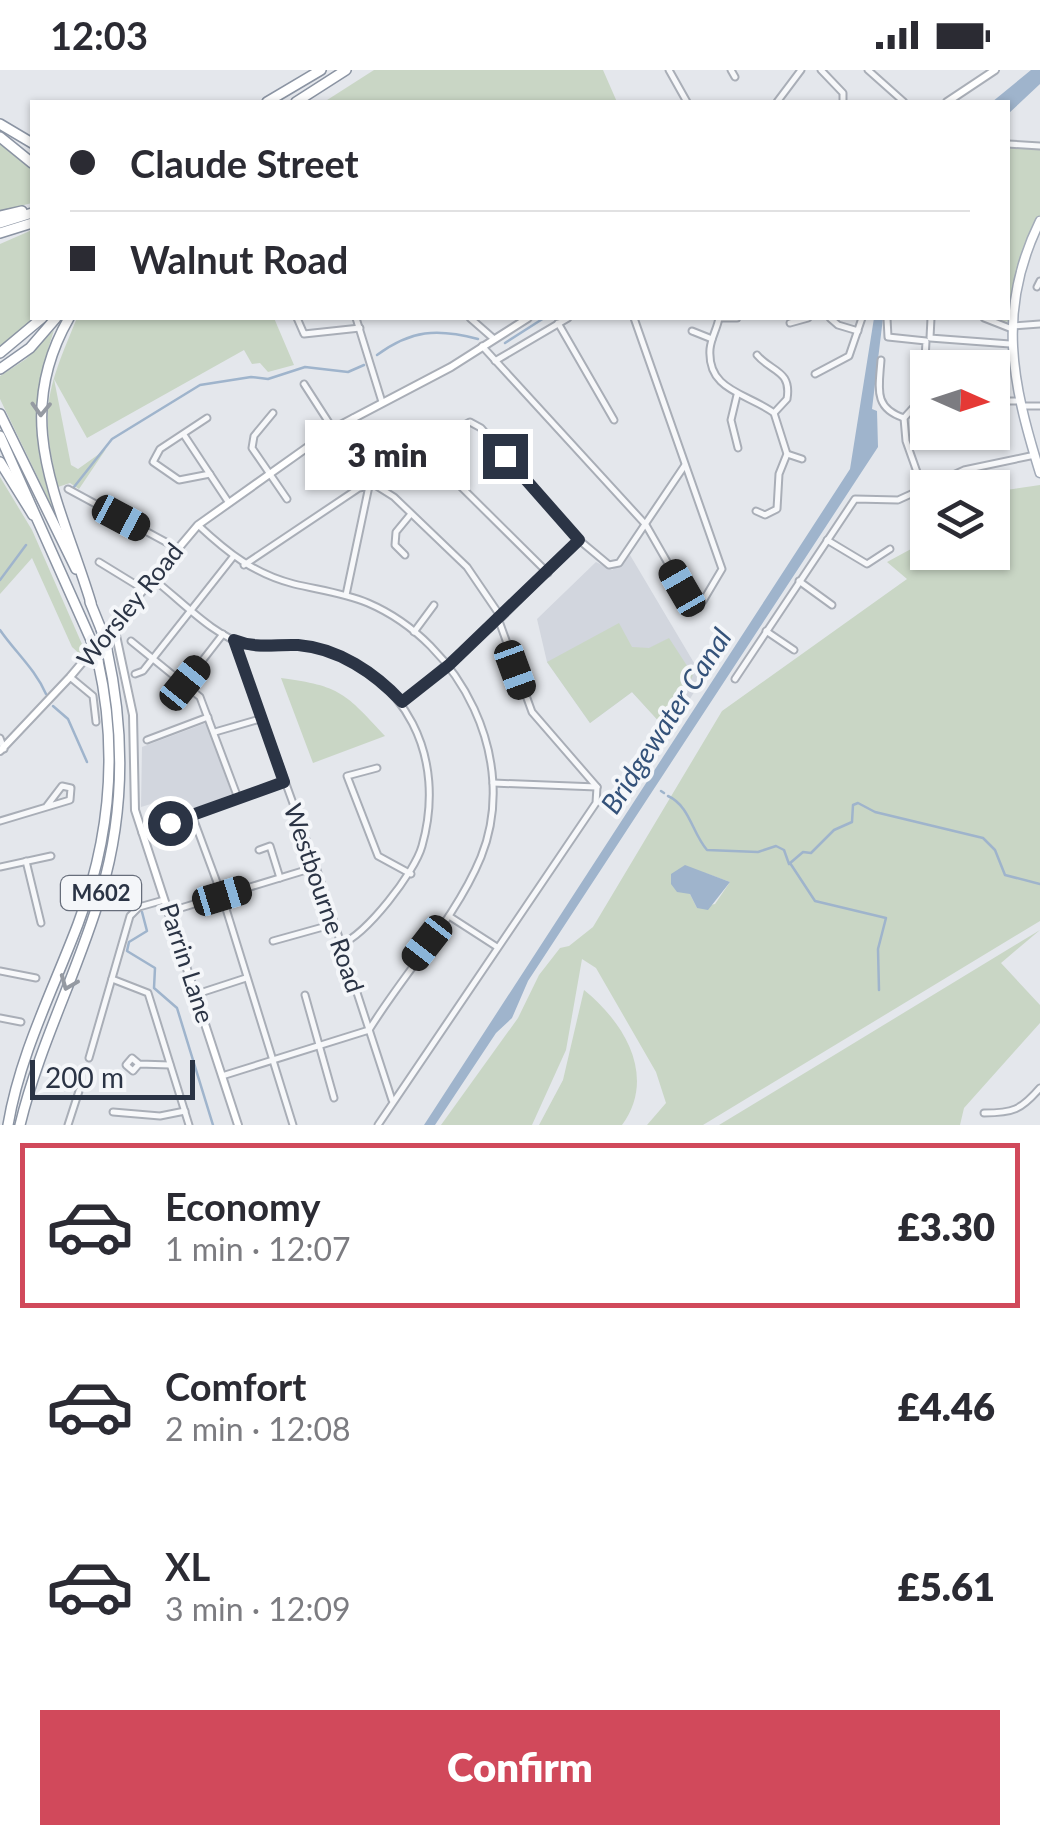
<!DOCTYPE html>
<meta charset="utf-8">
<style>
body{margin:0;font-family:Lato,sans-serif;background:#f7f7f7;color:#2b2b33;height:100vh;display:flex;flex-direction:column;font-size:38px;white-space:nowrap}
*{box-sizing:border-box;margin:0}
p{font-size:32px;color:#7c7c81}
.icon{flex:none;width:55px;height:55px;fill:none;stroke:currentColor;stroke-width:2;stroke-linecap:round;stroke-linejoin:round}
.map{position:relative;height:1055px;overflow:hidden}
.side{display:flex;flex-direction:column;background:#fff;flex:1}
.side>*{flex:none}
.hud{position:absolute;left:30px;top:30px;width:980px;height:220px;border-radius:0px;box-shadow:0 2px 8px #0004;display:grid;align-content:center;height:220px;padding:0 40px;background:#fff}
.needle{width:65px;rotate:93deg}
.controls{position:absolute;left:910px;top:280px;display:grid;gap:20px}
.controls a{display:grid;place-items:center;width:100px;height:100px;border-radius:0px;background:#fff;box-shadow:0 2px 8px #0004;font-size:50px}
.scale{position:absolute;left:30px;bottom:25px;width:165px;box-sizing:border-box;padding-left:10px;border:5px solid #2b3445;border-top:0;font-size:28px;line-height:35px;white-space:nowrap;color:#2b3445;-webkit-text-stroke:8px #f4f6f9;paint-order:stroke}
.end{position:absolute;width:45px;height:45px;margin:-22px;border:12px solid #2b3445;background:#fff;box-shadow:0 0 0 5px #fff}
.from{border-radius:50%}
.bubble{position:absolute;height:70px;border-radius:0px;background:#fff;box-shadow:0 2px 8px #0004;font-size:32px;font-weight:800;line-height:70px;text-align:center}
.car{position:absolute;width:30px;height:60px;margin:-30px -15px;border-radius:12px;box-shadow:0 0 8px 2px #0007;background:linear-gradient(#222 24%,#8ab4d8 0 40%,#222 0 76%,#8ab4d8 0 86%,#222 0)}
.hud b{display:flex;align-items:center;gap:35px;height:95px;font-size:38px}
.hud b+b{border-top:2px solid #e1e1e2}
.hud i{width:25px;height:25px;background:#2b2b33}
ul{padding:18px 0 0;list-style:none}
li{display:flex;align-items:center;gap:30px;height:165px;margin:0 20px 15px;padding:0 20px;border:5px solid transparent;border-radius:0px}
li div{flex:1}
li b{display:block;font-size:38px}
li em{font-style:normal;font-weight:800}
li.current{border-color:#d1495b}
li>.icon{width:90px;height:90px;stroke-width:1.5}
.primary-button{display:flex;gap:20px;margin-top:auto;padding:20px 40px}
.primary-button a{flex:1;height:115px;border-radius:0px;background:#d1495b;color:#fff;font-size:40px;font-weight:800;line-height:115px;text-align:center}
.status{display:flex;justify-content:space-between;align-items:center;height:70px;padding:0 50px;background:#fff;direction:ltr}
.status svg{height:28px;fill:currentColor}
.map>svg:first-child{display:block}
.built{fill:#d2d6de}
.green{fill:#c9d6c5;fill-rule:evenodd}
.water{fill:#9fb4cc}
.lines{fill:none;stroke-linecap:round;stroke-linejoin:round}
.stream{stroke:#9fb4cc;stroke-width:2.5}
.minor-casing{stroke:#a9aeb7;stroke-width:9}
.secondary-casing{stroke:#a9aeb7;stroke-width:10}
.primary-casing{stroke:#a3abb8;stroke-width:11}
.motorway-casing{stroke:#8b94a3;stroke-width:12}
.minor{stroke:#f7f8fa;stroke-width:5}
.secondary{stroke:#fff;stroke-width:6}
.primary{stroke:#fff;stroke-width:8}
.motorway{stroke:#fff;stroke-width:9}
.motorway-bridge-casing{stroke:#8b94a3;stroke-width:12;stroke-linecap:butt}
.motorway-bridge{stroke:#fff;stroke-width:9}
.oneway{stroke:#959aa2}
.route{stroke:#2b3445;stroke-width:12}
.labels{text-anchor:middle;stroke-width:8;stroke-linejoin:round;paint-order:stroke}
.shield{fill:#f4f6f9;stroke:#676e7b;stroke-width:2.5}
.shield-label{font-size:22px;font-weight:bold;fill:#2b3445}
.street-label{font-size:25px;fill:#2b3445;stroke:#f4f6f9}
.water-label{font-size:28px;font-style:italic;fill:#34527a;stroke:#f4f6f9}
</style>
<div class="status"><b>12:03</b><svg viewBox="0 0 49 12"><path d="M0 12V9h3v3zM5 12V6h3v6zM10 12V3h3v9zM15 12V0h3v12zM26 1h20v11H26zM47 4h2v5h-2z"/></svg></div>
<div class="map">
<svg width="1040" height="1055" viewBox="0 0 1040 1055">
<rect width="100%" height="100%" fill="#e4e7ec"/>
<g class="built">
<path d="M630,485L703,608L669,662L632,622L590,653L547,592L537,549L596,492L612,500Z"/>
<path d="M206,653L232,724L170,748L164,730L141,737L142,677Z"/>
</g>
<g class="green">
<path d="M374,0H603L617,32H324Z"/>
<path d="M0,74L32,100V133L0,141Z"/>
<path d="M1023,76L1040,79V145L1009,252L992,248H1008V77Z"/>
<path d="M32,160L34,248L0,276V174Z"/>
<path d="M77,248H274L294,295L268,302L260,293L252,294L244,280L87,368L54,309L71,395L78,399L106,379L79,419L70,413L58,417C39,339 47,320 77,248Z"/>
<path d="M54,260C31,331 30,368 54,441L0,329V306L26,289Z"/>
<path d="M0,407L32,460L85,581L82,586L72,577L32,488L0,524Z"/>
<path d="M1040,415V851L703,1055H647L666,1033L656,1002L596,898L582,889L566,980L532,1055H441L518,948L539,905L560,878L569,876L593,857L722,641L907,509L887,492L924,472L917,460L927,454L928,482H992L993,422ZM705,803L730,812L715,834L697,838L690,824Z"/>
<path d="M619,553L632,577L649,578L669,568L693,605L670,653L663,656L632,622L590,653L547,592Z"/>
<path d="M281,608C341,616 345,623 385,666L313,693Z"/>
<path d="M1040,860L1001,893L1040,935V953L964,1038L960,1055H719Z"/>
<path d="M584,920C625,953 657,1007 622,1055H539L563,1010Z"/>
</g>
<g class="water">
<path d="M1031,0H1040V14L1008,44V32H992Z"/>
<path d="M874,248H883L872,339L877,341L878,377L528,911L512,948L496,963L435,1055H424L850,399Z"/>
<path d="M685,795L730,812L708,840L697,838L690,824L677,822L671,814V804Z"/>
</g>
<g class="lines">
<g class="stream">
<path d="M505,273L544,248"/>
<path d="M377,285C411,260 437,258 478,269"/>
<path d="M74,417L112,369L200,315L251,307L268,309L305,297L348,302L364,295"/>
<path d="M0,510L26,475"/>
<path d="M0,560C16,583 35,599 46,624"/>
<path d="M53,636L68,649L87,692"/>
<path d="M661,721L664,723"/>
<path d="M668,726C690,736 692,763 707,780L758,782L776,776L784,780L789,794L803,782L811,783L834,760L852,752L853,735L858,733L875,742L983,768L995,780L1005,805L1040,814"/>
<path d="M790,793L815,831L886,848L878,879L879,920"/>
<path d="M134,818L139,832"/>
<path d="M142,842L147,861L129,872L127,881L155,898L154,918L177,938L213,1055"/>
</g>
<g class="minor-casing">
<g id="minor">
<path d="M669,0L687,32"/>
<path d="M731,0L735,7"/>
<path d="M821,0L843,23V32"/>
<path d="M868,0L904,32"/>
<path d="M777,32L801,0"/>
<path d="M1008,74L1040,76"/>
<path d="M1037,217L1040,211"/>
<path d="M297,248L304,264L360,258"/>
<path d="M356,248L382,332"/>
<path d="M470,248L494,269"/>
<path d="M719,248C717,259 711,268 710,279C707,321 747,323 774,343L787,384L779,404L777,439L765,445L756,441"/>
<path d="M719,248H737"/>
<path d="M830,248L838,255L858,261"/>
<path d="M887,248L888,267L926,271L923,327L904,348L906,371L923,419"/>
<path d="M931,248L930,268L1010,274"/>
<path d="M984,248L1012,259"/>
<path d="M558,253L614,350"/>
<path d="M790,253L808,248"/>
<path d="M1012,256L1040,254"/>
<path d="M692,261L712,269"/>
<path d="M482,276L646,455L689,530L697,533L703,531L722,499L634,248"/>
<path d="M757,285C771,302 792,300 787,329L774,343"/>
<path d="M881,290C879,318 873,338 904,348"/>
<path d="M495,291L568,248"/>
<path d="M815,304L849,286L862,248"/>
<path d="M304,314L333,359"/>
<path d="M737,325L731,350L738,378"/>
<path d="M992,331H1020"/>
<path d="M1023,336H1040"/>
<path d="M273,343L254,366L252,378L287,429"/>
<path d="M207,348L160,379L153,392L179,410L210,404"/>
<path d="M353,348L368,373"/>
<path d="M184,365L229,433"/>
<path d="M787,384L802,389"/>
<path d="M68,419L175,477"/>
<path d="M198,455C227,482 254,504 294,514C319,520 344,523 368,533C461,573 520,690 481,787C456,848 404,903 369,960"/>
<path d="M827,470L867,494L890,479"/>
<path d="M405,485L395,475L396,462L410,445"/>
<path d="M99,492L143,519"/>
<path d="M244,495L359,418L375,415L394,427L467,497L501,547"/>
<path d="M548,503L428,384L426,376L470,352L481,358L579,470L609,495L619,493L685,395"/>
<path d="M153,509C181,530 213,566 247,575C269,582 293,572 316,578C407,603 447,688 422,776C415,802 366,865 341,874"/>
<path d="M799,511L832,535"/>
<path d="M346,525L369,416"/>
<path d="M499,551L532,642L597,717"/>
<path d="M766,561L794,580"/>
<path d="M414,562L434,535"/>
<path d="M234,570L316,797L392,1030"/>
<path d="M131,571L200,627L238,728"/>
<path d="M135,604L143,601L233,487"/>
<path d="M70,607L93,626L96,652"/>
<path d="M735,609L855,429L898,430L964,400L1035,385"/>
<path d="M185,613L223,564"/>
<path d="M402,632L499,550L579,470"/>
<path d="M215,662L260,649"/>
<path d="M0,668L4,679"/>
<path d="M147,670L208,647"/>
<path d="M377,698L347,706L378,786L411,804"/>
<path d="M493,713L597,717"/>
<path d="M192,745L222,826L293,1055"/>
<path d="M0,751L70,730L71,718L62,716L46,737"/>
<path d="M142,763L284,712"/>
<path d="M259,780L270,776L280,808"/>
<path d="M26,791L41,853"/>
<path d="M0,797L51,786"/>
<path d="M171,841L316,797"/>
<path d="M449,846L497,877"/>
<path d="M273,871L334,854"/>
<path d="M0,901L36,908"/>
<path d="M112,909L148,923L189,1055"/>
<path d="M197,924L246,908"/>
<path d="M305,925L334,1028"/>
<path d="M0,948L21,952"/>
<path d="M89,988L130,846L139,837L164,830"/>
<path d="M139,994L133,1001L126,995L132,988L139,994L170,995"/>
<path d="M222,1006L369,960"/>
<path d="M113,1042L160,1046L185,1041"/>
<path d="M984,1043C1013,1043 1021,1040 1040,1018"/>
<path d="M68,1055L79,1021"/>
<path d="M378,1055L596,733L597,717"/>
</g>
</g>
<g class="secondary-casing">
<g id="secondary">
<path d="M947,32L995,0"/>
<path d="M114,556L133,645L135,740L238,1055"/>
<path d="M0,681L70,607L198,455L333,359L451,297L528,248"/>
</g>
</g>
<g class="primary-casing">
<path id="primary" d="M1040,151C996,240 1012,313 1040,403"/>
</g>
<g class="motorway-casing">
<g id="motorway">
<path d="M267,32L321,0"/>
<path d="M296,32L346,0"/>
<path d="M0,54L32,73"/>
<path d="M0,67L32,93"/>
<path d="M0,146L22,141"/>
<path d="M0,153L32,143"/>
<path d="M0,163L32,153"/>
<path d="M69,248C10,351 60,431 91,533"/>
<path d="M0,283L42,248"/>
<path d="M0,299L30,278L56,248"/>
<path d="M0,344L76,499"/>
<path d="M0,366L91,570"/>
<path d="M0,392L33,445"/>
<path d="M90,532L101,559"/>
<path d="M8,1055C20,984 53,920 78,854C110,769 118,680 98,591"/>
<path d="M20,1055C39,975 78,902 101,823C125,742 125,662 107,580"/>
</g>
</g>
<use href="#minor" class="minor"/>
<use href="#secondary" class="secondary"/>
<use href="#primary" class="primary"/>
<use href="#motorway" class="motorway"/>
<g class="motorway-bridge-casing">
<g id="motorway-bridge">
<path d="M101,559L107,580"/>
<path d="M91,570L98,591"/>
</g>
</g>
<use href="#motorway-bridge" class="motorway-bridge"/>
</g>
<defs><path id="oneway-chevron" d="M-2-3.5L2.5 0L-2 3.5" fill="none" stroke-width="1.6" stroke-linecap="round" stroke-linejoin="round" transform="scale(2.5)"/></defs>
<g class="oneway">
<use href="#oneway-chevron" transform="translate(41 339) rotate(92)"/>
<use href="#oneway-chevron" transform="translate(68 913) rotate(112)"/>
</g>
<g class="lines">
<path class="route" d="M170,753L284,712L234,570C256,579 275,574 298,575C338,578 375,603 402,632L449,595L579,470L505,386"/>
</g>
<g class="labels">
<rect class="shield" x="61" y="806" width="80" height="34" rx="8"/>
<g class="shield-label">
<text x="101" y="831">M602</text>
</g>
<g class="street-label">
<text transform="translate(130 535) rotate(-51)" y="9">Worsley Road</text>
<text transform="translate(324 828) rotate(71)" y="9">Westbourne Road</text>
<text transform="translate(187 893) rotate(72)" y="9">Parrin Lane</text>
</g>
<g class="water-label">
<text transform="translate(666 651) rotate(-57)" y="10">Bridgewater Canal</text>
</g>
</g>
</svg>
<div class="controls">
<a><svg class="needle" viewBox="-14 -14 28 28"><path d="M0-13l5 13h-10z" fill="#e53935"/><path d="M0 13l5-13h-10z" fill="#7c7c81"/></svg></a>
<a><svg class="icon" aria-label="layers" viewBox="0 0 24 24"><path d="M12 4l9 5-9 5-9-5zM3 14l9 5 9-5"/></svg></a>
</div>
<div class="scale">200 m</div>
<i class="end from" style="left:170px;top:753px"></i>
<i class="end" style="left:505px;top:386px"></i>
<div class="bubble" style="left:305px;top:350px;width:165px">3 min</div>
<i class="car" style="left:121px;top:448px;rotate:118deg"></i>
<i class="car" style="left:682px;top:518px;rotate:330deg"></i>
<i class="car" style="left:515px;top:600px;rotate:160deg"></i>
<i class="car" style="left:185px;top:613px;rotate:39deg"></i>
<i class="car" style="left:222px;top:826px;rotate:73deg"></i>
<i class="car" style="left:427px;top:873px;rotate:218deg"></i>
<div class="hud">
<b><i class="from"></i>Claude Street</b>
<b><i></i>Walnut Road</b>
</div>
</div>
<section class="side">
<ul>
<li class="current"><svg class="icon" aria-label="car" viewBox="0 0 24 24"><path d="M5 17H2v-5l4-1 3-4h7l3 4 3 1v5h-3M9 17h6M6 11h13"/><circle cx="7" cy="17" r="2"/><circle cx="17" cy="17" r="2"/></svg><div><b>Economy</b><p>1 min · 12:07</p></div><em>£3.30</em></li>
<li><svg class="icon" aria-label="car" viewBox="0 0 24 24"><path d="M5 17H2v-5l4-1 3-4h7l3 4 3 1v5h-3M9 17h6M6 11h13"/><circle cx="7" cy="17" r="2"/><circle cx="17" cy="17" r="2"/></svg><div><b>Comfort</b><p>2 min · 12:08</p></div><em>£4.46</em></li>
<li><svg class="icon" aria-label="car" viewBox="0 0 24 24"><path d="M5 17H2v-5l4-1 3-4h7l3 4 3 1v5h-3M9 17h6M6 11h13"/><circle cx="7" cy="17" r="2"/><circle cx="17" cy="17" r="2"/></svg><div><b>XL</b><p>3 min · 12:09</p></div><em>£5.61</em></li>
</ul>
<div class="primary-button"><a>Confirm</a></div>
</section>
